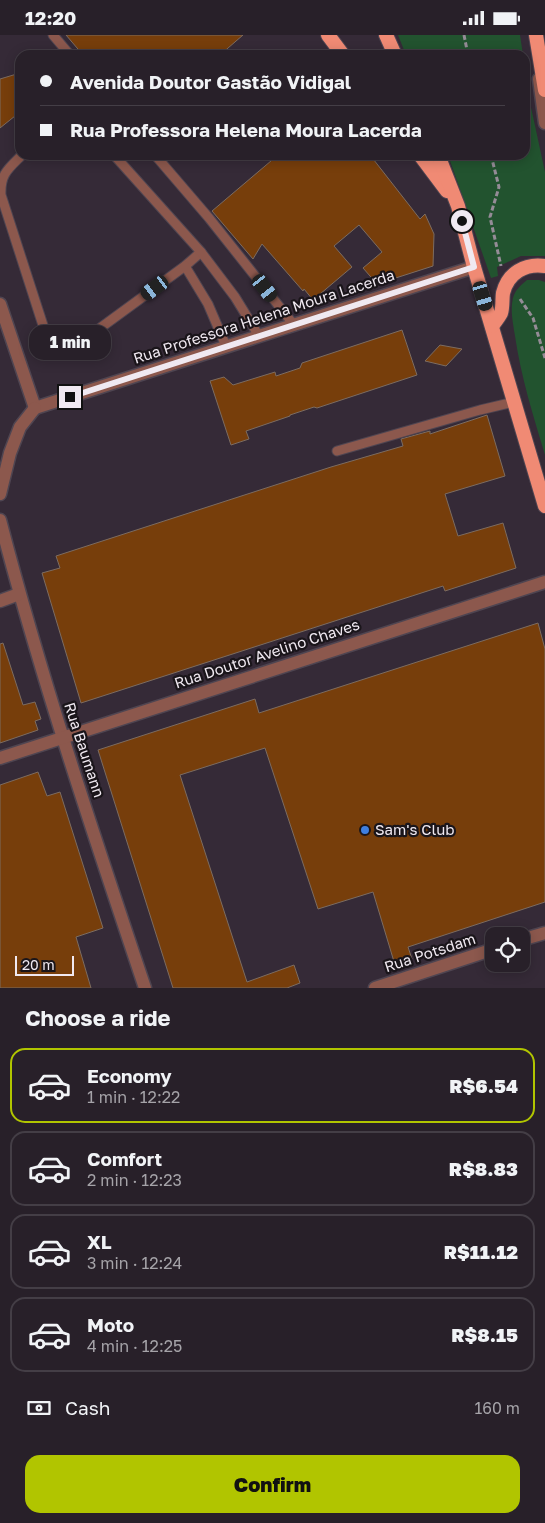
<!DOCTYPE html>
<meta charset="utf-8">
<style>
body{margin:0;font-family:"Golos Text",sans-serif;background:#302831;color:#f1f3f6;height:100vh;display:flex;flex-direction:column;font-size:19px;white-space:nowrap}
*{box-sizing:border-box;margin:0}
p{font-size:16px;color:#a5a3a8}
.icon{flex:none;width:28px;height:28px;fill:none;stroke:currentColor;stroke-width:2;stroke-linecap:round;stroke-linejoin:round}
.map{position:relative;height:953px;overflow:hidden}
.sheet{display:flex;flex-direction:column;background:#282029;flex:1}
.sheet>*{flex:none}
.banner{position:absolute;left:15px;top:15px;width:515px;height:110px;border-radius:15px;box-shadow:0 2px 12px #0003,0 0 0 1px #443e46;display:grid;align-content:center;height:110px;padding:0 25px;background:#282029}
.controls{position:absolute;left:485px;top:892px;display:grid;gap:10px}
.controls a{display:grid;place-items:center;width:45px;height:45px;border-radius:10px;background:#282029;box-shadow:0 2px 12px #0003,0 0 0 1px #443e46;font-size:25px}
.scale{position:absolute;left:15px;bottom:12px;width:59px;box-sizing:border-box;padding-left:5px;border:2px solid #f0e9f1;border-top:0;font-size:14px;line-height:18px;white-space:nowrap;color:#f0e9f1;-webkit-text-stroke:4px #1a151a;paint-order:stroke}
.end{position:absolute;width:22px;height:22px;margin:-11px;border:6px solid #f0e9f1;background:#111;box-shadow:0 0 0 2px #111}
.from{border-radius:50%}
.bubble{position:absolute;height:35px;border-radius:15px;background:#282029;box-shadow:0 2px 12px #0003,0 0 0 1px #443e46;font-size:16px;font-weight:800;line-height:35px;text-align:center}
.car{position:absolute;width:15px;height:30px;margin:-15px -8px;border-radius:6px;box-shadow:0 0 4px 1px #0007;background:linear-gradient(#222 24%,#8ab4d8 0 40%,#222 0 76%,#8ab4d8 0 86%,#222 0)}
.banner b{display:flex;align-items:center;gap:18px;height:48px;font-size:19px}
.banner b+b{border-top:1px solid #443e46}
.banner i{width:12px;height:12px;background:#f1f3f6}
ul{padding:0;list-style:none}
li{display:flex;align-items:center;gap:15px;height:75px;margin:0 10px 8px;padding:0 15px;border:2px solid #443e46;border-radius:15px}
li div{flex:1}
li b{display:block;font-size:19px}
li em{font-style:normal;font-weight:800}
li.current{border-color:#b1c500}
li>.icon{width:45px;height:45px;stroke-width:1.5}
h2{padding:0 25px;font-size:22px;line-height:60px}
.pay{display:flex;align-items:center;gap:12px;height:55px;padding:0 25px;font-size:19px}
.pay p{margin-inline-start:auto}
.action{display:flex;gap:10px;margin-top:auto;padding:10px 25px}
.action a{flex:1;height:58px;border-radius:15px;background:#b1c500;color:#111;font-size:20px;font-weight:800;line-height:58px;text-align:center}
.status{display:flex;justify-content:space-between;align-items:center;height:35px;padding:0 25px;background:#282029;direction:ltr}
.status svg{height:14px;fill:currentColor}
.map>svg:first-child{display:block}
.green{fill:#22532f}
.building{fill:#773e0b;stroke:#7c6c61}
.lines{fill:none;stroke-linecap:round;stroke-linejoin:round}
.service-casing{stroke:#4f4551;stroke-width:11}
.minor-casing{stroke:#4f4551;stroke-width:15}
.tertiary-casing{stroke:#4f4551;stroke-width:15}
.trunk-casing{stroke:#4f4551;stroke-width:16}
.path{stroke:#958c97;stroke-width:3;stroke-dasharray:5 2.5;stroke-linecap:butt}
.service{stroke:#8c584d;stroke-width:9}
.minor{stroke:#8c584d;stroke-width:12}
.tertiary{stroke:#8c584d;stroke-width:12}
.trunk{stroke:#f08a74;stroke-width:14}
.route{stroke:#f0e9f1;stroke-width:6}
.shop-dot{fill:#3f7fe0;stroke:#1a151a;stroke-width:2}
.labels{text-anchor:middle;stroke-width:4.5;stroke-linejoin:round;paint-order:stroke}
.street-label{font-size:15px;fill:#f0e9f1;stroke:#1a151a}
.poi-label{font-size:15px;fill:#f0e9f1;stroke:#1a151a;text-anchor:start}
</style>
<div class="status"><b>12:20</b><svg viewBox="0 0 49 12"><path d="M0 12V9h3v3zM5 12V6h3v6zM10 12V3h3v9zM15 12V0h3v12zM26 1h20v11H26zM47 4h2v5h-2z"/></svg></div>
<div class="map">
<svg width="545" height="953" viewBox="0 0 545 953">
<rect width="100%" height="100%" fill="#352a37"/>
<g class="green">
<path d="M398,0H520L523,20H406Z"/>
<path d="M525,35L529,63L545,137V221H521L497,232L498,241L491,243L448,120H525Z"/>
<path d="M527,245H539L545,247V420C533,380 521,342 515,301C513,288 510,275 513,263C515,255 521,250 527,245Z"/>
</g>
<g class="building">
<path d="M66,0H243L220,20H83Z"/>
<path d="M20,38V77L0,93V44Z"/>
<path d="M278,120H370L420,184L425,179L434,199L433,231L377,249L363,233L382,217L359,190L334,211L352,232L313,265L304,254L303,256L262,209L253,224L212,176Z"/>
<path d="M402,295L417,340L317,373L314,372L290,380V381L246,396L249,404L231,410L210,346L224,342L233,350L275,337L276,341L300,333L302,328Z"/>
<path d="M440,310L462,314L446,331L425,326Z"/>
<path d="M487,380L505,441L445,459L458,501L503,488L516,533L445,556L443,551L81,668L42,538L60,533L56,521L331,432L403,411L401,404L430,396V399Z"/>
<path d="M538,588L545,614V867L408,912L412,924L395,930L373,857L318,874L265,713L180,740L247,947L294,930L300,948L287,953H173L98,715L255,664L259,678Z"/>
<path d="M3,608L23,670L35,667L41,684L35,686L38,695L0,708V609Z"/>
<path d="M38,737L47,761L60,757L103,893L76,902L91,953H0V750Z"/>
</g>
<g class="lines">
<g class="service-casing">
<g id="service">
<path d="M53,0L70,20"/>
<path d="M22,120C8,134 0,139 1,160L50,312C54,318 58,318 66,318L185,231L201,217"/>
<path d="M114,120L201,217L235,262L259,301"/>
<path d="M155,120L209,183L294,290"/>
<path d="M185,231L208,269L226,311"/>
<path d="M337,416L480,375L514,367"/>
</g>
</g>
<g class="minor-casing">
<g id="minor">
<path d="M0,269L35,373"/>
<path d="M35,373L474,232"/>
<path d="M0,459L10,418L20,392L35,373"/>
<path d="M0,485C41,643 93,798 145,953"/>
<path d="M0,566L19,559"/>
<path d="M0,723L545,547"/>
<path d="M521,905L545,898"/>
<path d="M375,953L494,914"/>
</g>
</g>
<g class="tertiary-casing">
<path id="tertiary" d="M539,44L545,88"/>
</g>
<g class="trunk-casing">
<g id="trunk">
<path d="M328,0L343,20"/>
<path d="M386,0L395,20"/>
<path d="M536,0L545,55"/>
<path d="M420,120L447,156"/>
<path d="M438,120L458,171L474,232L545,471"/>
<path d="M492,291C495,287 499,282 501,278C503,272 502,264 503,258C508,238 525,228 545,231"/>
</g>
</g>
<g class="path">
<path d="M464,0L468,20"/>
<path d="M491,120L499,152L490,182L501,231"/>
<path d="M520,264L533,283L545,323"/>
</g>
<use href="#service" class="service"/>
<use href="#minor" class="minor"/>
<use href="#tertiary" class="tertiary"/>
<use href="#trunk" class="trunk"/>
</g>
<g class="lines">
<path class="route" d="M70,362L474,232L462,186"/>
</g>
<circle class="shop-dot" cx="365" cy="795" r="5"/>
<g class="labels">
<g class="street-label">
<text transform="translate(264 282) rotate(-18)" y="5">Rua Professora Helena Moura Lacerda</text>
<text transform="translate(267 619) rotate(-18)" y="5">Rua Doutor Avelino Chaves</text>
<text transform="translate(84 715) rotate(72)" y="5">Rua Baumann</text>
<text transform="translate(430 918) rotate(-18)" y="5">Rua Potsdam</text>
</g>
<g class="poi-label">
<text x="375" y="800">Sam's Club</text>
</g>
</g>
</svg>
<div class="controls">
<a><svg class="icon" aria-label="locate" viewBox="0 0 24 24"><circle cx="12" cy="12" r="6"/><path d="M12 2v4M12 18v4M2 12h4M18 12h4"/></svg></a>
</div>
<div class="scale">20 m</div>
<i class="end from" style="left:462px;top:186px"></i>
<i class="end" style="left:70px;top:362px"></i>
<div class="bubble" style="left:29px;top:290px;width:82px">1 min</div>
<i class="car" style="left:155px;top:253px;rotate:234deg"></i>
<i class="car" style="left:265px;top:253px;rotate:142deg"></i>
<i class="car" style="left:483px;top:261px;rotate:163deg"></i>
<div class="banner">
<b><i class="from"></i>Avenida Doutor Gastão Vidigal</b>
<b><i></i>Rua Professora Helena Moura Lacerda</b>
</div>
</div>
<section class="sheet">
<h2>Choose a ride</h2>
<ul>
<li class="current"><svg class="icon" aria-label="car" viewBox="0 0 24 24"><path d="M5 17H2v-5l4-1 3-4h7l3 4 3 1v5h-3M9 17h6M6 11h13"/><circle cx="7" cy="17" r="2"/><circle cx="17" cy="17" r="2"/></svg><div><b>Economy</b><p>1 min · 12:22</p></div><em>R$6.54</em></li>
<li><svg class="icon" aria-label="car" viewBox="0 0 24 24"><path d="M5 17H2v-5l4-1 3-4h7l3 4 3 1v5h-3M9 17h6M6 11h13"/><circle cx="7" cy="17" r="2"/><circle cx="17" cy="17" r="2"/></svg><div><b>Comfort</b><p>2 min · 12:23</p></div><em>R$8.83</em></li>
<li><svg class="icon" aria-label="car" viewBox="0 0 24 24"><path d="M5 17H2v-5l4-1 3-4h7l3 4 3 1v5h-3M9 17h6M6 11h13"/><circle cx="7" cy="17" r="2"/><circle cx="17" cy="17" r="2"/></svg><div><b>XL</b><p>3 min · 12:24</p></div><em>R$11.12</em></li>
<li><svg class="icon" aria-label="car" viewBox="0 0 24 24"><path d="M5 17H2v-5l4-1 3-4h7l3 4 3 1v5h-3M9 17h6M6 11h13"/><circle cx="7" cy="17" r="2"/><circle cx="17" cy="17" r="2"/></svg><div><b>Moto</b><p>4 min · 12:25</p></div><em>R$8.15</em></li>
</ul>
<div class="pay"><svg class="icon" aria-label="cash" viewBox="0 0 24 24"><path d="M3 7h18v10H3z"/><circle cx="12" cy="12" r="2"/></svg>Cash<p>160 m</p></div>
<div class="action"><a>Confirm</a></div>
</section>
